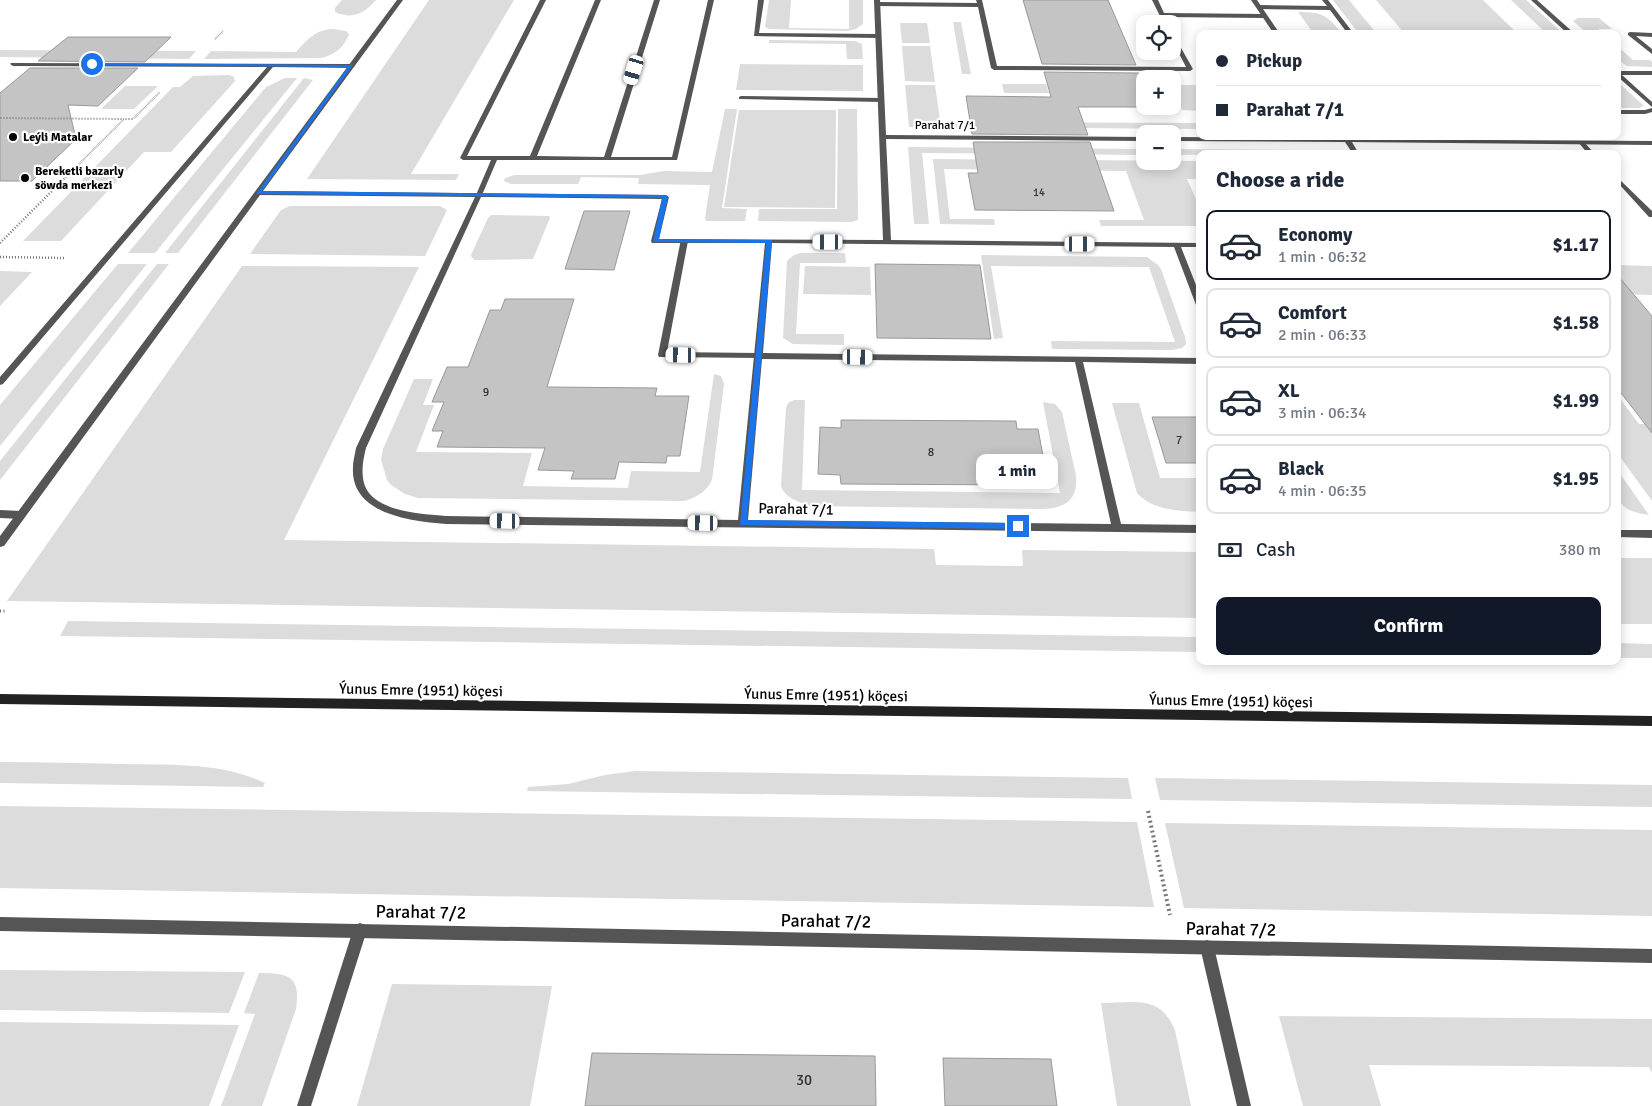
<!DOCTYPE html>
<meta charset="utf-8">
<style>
body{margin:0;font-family:Signika,sans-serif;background:#f6f6f7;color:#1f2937;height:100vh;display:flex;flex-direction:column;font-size:19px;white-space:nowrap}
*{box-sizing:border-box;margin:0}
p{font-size:16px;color:#747a83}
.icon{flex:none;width:28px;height:28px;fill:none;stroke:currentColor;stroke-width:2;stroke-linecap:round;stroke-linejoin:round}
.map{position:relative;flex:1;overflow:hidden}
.panel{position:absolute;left:1196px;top:150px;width:425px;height:515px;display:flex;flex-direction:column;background:#fff;border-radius:10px;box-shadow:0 2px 12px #0003}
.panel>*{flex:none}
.top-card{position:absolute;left:1196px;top:30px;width:425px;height:110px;border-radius:10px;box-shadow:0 2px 12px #0003;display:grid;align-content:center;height:110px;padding:0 20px;background:#fff}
.fabs{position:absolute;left:1136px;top:15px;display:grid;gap:10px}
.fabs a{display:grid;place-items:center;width:45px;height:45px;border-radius:10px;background:#fff;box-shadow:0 2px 12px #0003;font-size:25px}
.end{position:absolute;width:22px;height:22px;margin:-11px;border:6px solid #1a73e8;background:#fff;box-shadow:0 0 0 2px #fff}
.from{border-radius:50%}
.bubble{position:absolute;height:35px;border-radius:10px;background:#fff;box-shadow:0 2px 12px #0003;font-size:16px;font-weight:700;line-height:35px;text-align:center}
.car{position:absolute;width:15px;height:30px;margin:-15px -8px;border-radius:6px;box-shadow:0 0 4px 1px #0007;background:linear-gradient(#fff 24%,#345 0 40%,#fff 0 76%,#345 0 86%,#fff 0)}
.top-card b{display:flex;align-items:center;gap:18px;height:48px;font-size:19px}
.top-card b+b{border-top:1px solid #e0e1e3}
.top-card i{width:12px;height:12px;background:#1f2937}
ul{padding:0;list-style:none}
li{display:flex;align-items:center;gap:15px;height:70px;margin:0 10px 8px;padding:0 10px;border:2px solid #e0e1e3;border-radius:10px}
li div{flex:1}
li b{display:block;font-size:19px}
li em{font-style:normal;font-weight:700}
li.current{border-color:#111827}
li>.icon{width:45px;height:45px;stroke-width:1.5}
h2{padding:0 20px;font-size:22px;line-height:60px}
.pay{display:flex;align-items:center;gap:12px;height:55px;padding:0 20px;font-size:19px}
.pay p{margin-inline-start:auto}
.action{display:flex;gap:10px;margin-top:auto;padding:10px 20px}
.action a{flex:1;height:58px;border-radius:10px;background:#111827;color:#fff;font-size:20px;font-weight:700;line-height:58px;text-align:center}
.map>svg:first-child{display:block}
.green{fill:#dcdcdc}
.building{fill:#c4c4c4;stroke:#999}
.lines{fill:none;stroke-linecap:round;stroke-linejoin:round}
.path-far3{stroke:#777;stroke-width:2;stroke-dasharray:0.5 1;stroke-linecap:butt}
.path-far2{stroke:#777;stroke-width:2.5;stroke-dasharray:1 2;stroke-linecap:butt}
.path-far1{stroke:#777;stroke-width:3;stroke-dasharray:1 2.5;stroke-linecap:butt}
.path{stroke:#777;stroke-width:4;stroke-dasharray:2 3;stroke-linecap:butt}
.lane{fill:#555;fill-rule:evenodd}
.street{fill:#555;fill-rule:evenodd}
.secondary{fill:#222;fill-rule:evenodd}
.route{fill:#1a73e8}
.poi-dot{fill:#000;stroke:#fff;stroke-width:2}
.labels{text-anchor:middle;stroke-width:4.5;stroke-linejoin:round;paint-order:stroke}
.far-number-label{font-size:11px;fill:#313131}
.far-street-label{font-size:12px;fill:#000;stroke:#fff}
.far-poi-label{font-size:12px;font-weight:bold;fill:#000;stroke:#fff;text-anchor:start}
.number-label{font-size:12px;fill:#313131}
.street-label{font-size:15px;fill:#000;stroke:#fff}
.near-number-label{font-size:15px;fill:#313131}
.near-street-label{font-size:18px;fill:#000;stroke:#fff}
</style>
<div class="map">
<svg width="1652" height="1106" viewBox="0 0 1652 1106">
<rect width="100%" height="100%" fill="#fff"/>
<g class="green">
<path d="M342,0H376C365,13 352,20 335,12V8Z"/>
<path d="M429,0H514L411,174H459L456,180L307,179Z"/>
<path d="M769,0H791L789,28L849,29V0H863V24L856,29L848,31L769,29L765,27Z"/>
<path d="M1333,0H1349L1377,34H1359Z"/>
<path d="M1376,0H1483L1518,34H1405Z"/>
<path d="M1511,0H1526L1564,34H1547Z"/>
<path d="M1298,12C1323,12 1327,15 1342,34H1314Z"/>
<path d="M1578,18H1599L1612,29H1598L1602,34H1588L1573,21Z"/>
<path d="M953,22H961L971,74H962Z"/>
<path d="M900,23H927L930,43H902Z"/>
<path d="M332,29L346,31L349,34C344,48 334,55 321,58L204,59L211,51L296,52C307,40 315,30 332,29Z"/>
<path d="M769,40L855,41L862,44L863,59H847L846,44L769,43Z"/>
<path d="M902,46H930L935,82L905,81Z"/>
<path d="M1618,47L1633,60H1650L1652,62V67L1627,66L1618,60Z"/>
<path d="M0,50L196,51L189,59L0,57Z"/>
<path d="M740,64L863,65V91L736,90Z"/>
<path d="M229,75L234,77L235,81L171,152H144L61,241H23L173,87H180L193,76Z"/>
<path d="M285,78H297L155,253H128L266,87Z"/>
<path d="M304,78L313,80L178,253H165Z"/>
<path d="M1618,82L1643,105V106L1639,108H1618Z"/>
<path d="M1002,84H1046L1049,93H1004Z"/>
<path d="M905,85H935L941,127H909Z"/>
<path d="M1173,85H1200V111L1182,110Z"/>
<path d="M125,86H158L134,109H101Z"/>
<path d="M725,109H737L722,208L747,209L745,221H706L705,218L710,185L638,184L639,178L581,177L578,184H511L504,181L505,178L515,175H640L664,171L712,172Z"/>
<path d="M838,109H857L858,220L851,222L758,221L759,209H837Z"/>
<path d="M739,110H836L835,208L724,207Z"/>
<path d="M948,122L1200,123V129L949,127Z"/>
<path d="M908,147L1145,149V155L922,153L929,224H914Z"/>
<path d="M1173,149L1293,150L1311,154L1173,155Z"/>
<path d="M1392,150L1564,151L1566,154H1385Z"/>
<path d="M933,159L1200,161V179H1187L1200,208V226H1101L1099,220H1144L1126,171L944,169L950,219H994L995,225L940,224Z"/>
<path d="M290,206H440L447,210L425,256L250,254L281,210Z"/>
<path d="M491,215L549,216L550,218L533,259L475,260L472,258L471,255L488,218Z"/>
<path d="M800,253H845L846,263H800L796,334H844V345L793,344L783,338L787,261L794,255Z"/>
<path d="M981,255L1147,257L1158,265L1161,269L1185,337L1186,344L1182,348L1172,350L1052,349L1051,341L1175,342L1149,267L991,266L1003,338L994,339Z"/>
<path d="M118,264H147L0,446V405Z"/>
<path d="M157,264H169L0,480V461Z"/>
<path d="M1618,265L1652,266V295L1618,294Z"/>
<path d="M242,266L419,267L284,540L934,549L936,565L1023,566L1022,550L1200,552V618L7,601Z"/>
<path d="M805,266L870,267L871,295L803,294Z"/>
<path d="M0,271L32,272L0,306Z"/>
<path d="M714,374L721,376L724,384L712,480C707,491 696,498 684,501L418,498L405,494L391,485L387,480L381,460L383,449L414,379H433L423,405H434L416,452L532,453L523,486L628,488L631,471L700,472Z"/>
<path d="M1618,396L1639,424H1648L1652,430V501L1618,454Z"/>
<path d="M794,400H805L802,490L1060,493L1043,402L1055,404L1062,412L1076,476C1078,500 1065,508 1043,509L810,506C799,502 785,498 781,486L786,408L788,403Z"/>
<path d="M1112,403H1139L1160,478H1200V512C1178,511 1152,510 1137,493Z"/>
<path d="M1618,471L1649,515C1616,510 1617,501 1618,471Z"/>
<rect x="1618" y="558" width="34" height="66"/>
<path d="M68,621L1200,637V652L60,636Z"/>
<path d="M1618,643L1652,644V658H1618Z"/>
<path d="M0,762C41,762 81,763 122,764C170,765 221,762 265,783L263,787L0,783Z"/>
<path d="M635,771L1128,778L1132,799L527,791L528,787L568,784L605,775Z"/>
<path d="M1155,778L1652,785V807L1160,800Z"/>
<path d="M0,806L1137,822L1154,907L0,888Z"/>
<path d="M1165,823L1652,830V916L1184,908Z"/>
<path d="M0,970L245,972L229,1013L0,1010Z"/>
<path d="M259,973C289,973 301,976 296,1009L262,1106H221L255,1014L244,1013Z"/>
<path d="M392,984L552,986L530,1106H357Z"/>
<path d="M1101,1003C1134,1003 1160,994 1175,1030L1191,1106H1117Z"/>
<path d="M1279,1016L1652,1019V1073L1649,1067L1369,1065L1381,1106H1303Z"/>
<path d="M0,1022L239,1025L209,1106H0Z"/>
</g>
<g class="building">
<path d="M1023,0H1108L1136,65L1042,64Z"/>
<path d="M68,37H171L145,62L38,61Z"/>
<path d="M30,68H138L98,106L68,105L76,139L32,181H0V93Z"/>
<path d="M1044,72L1139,73L1145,87V107H1078L1088,135L972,134L966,96L1051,97Z"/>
<path d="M973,142H1090L1114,211L975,210L968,173H978Z"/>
<path d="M584,211H630L614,270L565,269Z"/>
<path d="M875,264L980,265L991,339L877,338Z"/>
<path d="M1618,276L1652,316V433L1618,389Z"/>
<path d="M505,299H574L547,387L657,388L655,396H689L680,456H667L666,463L619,462L615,479H571L574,471L538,470L545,448L437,447L443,431H432L444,402H432L447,367H468L490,310H501Z"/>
<path d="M1152,417H1200V463H1166Z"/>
<path d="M841,420L1016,421L1017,429H1038L1047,477L1025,476L1026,485L841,484L840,475L818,474L820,427L841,428Z"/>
<path d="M592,1053L875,1056L876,1106H585Z"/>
<path d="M943,1058L1051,1059L1057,1106H945Z"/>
</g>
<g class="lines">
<g class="path-far3">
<path d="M215,39L223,31"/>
<path d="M0,118L124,119L63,180"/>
<path d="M125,119H133L160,92"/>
</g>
<g class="path-far2">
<path d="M0,243L64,179"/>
<path d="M0,257L64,258"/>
</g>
<path class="path-far1" d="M0,611H6"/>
<path class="path" d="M1148,811L1170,915"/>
<g class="lane">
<path d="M540,0H546L467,156H530L595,0H601L537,156L604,157L654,0H660L611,157H672L708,0H714L677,160H497L482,195L477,196L476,195L491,160H463L460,158Z"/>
<path d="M758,0H764L759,33L878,34L881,36L878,38L754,36Z"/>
<path d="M976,0H982L997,66L1186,67L1172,40V32L1193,69L1190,71L994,70L991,68L978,7L877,6L874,4L877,2L977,3Z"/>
<path d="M1152,0H1158L1164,13L1264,14L1267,16L1264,18L1166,17L1170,24H1164Z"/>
<path d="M1322,0H1328L1354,34H1348L1330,10L1259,9L1256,7L1259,5L1327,6Z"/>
<path d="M1531,0H1537L1575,34H1568Z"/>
<path d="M1630,32L1652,33V37L1636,36L1652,49V54L1628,35V33Z"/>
<path d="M11,63L352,64L355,66L352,68L273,67L3,384L0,385V377L267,67L13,66L10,64Z"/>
<path d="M1618,71H1652V75H1622L1652,102V107L1618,77Z"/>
<path d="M741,96L881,98L884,100L881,102L739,99V97Z"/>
<path d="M1652,108V112L1645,114H1618V110H1645Z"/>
<path d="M1579,141H1583L1595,154H1588L1579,143Z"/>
<path d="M1618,178L1652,211V217H1649L1618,183Z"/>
<path d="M681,239L688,241L667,352L758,353L762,356L761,358L659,357L658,355Z"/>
<path d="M0,510L21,511L26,515L21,519L0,518Z"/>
<path d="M360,923L365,925L367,930L311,1106H297L353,930L355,925Z"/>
<path d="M1207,940L1212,942L1214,947L1251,1106H1237L1200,947L1202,942Z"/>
</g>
<g class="street">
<path d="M397,0H403L263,191L666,195L669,197L659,239L883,240L874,0H880L886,135L1145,137V141L886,139L891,240L1200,243V247H1181L1200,295V307L1196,305L1174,247L772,243L763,353L1200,358V364L1083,362L1121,524L1200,525V533L446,524C412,521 350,515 353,467C353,461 355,454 356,448L475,197L260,195L4,546L0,547V536ZM481,197L662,199L651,241L652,243H765L738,520L446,516C422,514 372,512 364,483C361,471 363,460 366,448ZM762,359L1075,362L1111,524L748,520Z"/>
<path d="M1251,0H1257L1280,34H1274Z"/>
<path d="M1342,136H1348L1349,139L1652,141V145L1352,142L1359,154H1353L1345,142L1172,141V137L1343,138Z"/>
<path d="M1652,530V538L1618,537V530Z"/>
<path d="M0,917L1652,949V963L0,931Z"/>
</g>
<path class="secondary" d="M0,694L1652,716V726L0,704Z"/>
</g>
<path class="route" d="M92,63L353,65L262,191L666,195L668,197L659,239L772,240L747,520L1018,523L1022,526L1018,529L740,525L766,243L653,242L662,198L256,194L348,67L90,65Z"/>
<g class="poi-dot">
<circle cx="13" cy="137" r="5"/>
<circle cx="25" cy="178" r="5"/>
</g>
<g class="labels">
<g class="far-number-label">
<text x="1039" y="196">14</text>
</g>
<g class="far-street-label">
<text x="945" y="129">Parahat 7/1</text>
</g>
<g class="far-poi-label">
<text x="23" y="141">Leýli Matalar</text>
<text x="35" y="175">Bereketli bazarly<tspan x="35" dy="14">söwda merkezi</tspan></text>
</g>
<g class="number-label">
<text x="486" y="396">9</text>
<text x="1179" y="444">7</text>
<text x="931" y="456">8</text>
</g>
<g class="street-label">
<text transform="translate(796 509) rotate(1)" y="5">Parahat 7/1</text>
<text transform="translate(421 690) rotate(1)" y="5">Ýunus Emre (1951) köçesi</text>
<text transform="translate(826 695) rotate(1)" y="5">Ýunus Emre (1951) köçesi</text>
<text transform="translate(1231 701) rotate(1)" y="5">Ýunus Emre (1951) köçesi</text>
</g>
<g class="near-number-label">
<text x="804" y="1085">30</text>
</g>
<g class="near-street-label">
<text transform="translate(421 912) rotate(1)" y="6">Parahat 7/2</text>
<text transform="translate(826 921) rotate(1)" y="6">Parahat 7/2</text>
<text transform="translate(1231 929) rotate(1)" y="6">Parahat 7/2</text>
</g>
</g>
</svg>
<div class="fabs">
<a><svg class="icon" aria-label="locate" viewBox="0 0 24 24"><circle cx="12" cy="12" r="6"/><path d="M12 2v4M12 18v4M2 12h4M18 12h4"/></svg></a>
<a>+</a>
<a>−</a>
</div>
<i class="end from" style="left:92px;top:64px"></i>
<i class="end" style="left:1018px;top:526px"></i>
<div class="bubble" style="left:976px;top:454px;width:82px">1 min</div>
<i class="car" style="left:634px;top:70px;rotate:197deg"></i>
<i class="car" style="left:828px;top:242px;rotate:270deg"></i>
<i class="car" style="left:1080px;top:244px;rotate:90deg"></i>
<i class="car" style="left:681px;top:355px;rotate:271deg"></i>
<i class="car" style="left:858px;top:357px;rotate:91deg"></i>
<i class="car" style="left:505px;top:521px;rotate:271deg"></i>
<i class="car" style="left:703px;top:523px;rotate:271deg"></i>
<div class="top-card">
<b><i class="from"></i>Pickup</b>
<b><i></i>Parahat 7/1</b>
</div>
<section class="panel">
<h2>Choose a ride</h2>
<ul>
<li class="current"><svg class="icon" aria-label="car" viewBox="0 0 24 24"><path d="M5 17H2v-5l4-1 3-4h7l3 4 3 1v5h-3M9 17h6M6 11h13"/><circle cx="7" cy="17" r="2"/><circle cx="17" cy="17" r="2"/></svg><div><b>Economy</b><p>1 min · 06:32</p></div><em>$1.17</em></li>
<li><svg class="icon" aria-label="car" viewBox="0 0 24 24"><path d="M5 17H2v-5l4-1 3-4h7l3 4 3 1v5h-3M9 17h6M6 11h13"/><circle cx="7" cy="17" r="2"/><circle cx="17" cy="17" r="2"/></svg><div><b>Comfort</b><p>2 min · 06:33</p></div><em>$1.58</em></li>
<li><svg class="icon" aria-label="car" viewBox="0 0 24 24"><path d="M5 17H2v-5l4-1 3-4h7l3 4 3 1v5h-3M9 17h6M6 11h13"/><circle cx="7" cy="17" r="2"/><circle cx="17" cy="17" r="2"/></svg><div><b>XL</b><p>3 min · 06:34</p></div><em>$1.99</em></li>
<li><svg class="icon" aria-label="car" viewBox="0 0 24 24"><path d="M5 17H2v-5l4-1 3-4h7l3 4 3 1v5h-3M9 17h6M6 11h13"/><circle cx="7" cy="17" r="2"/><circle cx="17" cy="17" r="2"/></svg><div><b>Black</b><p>4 min · 06:35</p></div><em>$1.95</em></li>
</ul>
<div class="pay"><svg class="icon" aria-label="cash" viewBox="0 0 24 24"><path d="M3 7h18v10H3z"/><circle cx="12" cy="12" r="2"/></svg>Cash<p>380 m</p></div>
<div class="action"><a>Confirm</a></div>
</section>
</div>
